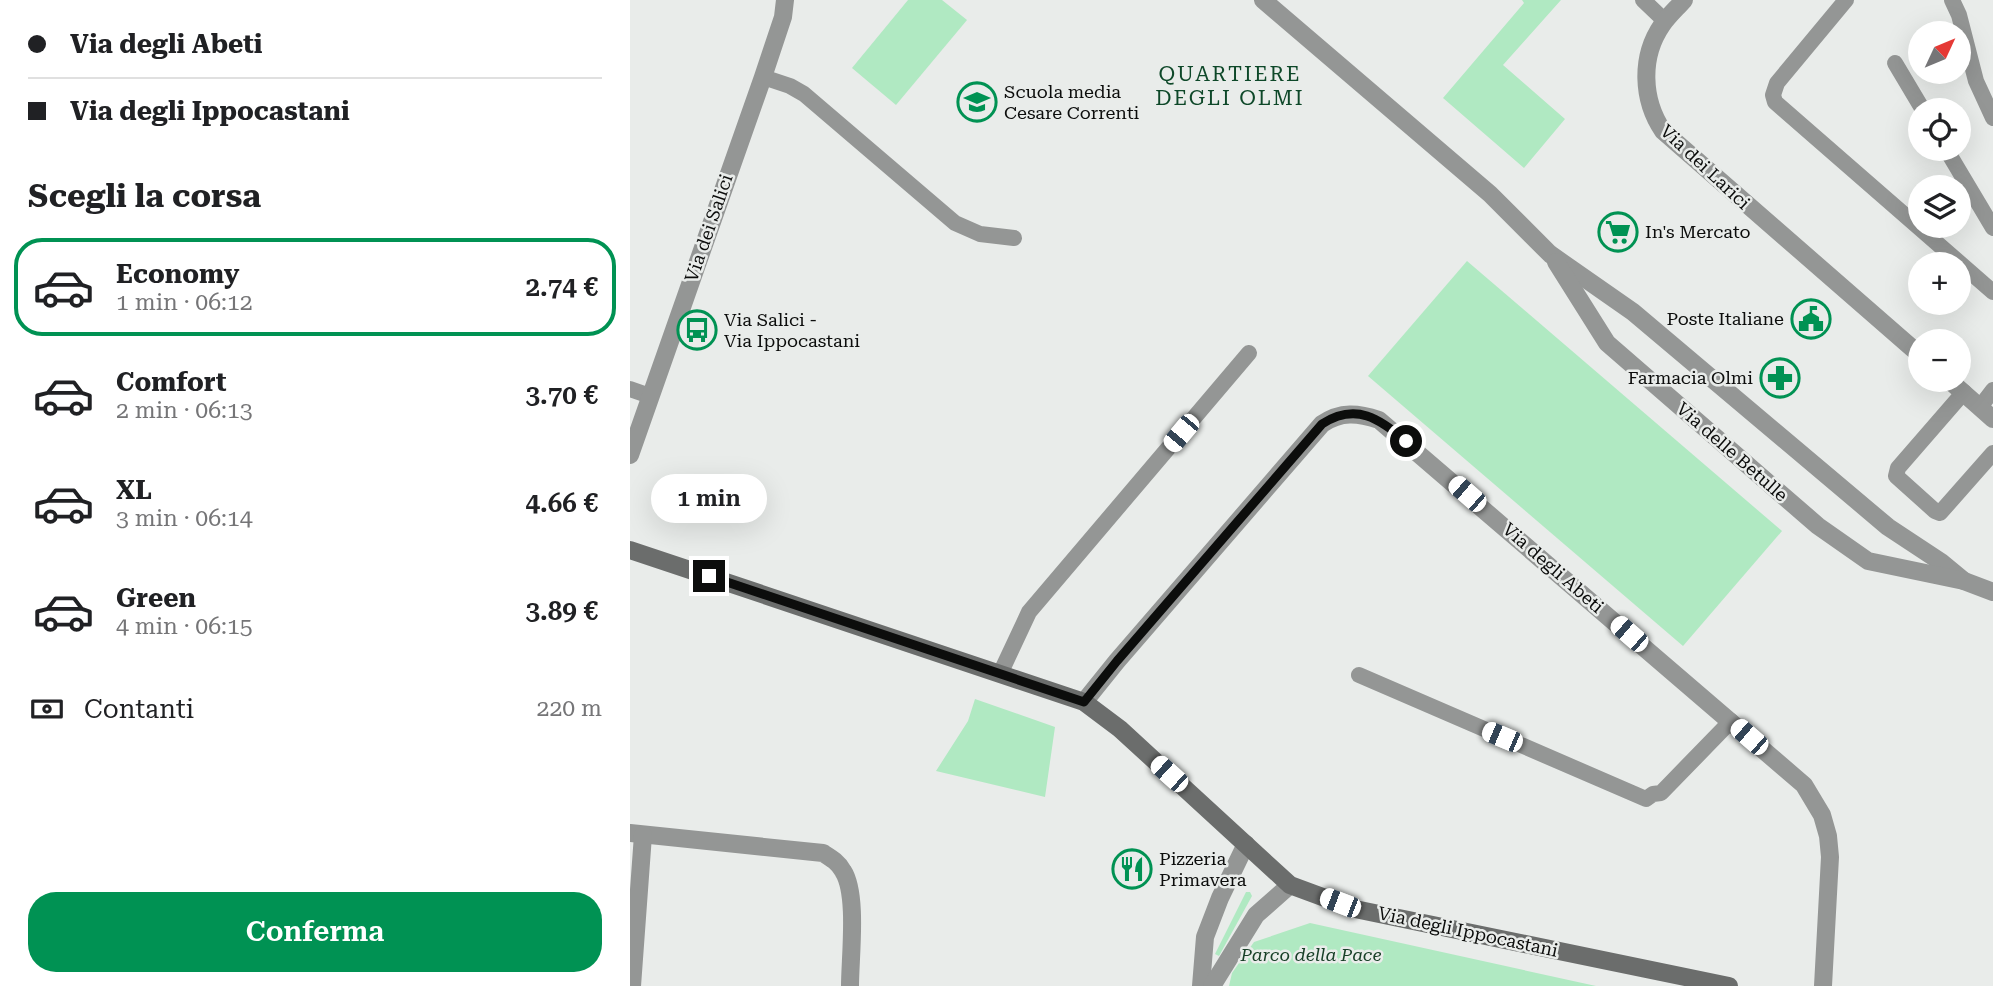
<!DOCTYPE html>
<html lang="it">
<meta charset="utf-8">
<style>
body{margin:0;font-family:"Roboto Serif",serif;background:#f6f6f6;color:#202124;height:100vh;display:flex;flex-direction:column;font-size:26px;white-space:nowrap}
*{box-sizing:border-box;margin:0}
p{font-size:23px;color:#757577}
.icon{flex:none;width:38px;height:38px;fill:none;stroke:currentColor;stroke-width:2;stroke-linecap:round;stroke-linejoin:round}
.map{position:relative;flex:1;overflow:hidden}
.panel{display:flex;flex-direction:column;background:#fff;width:630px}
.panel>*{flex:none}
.hud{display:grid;align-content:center;height:154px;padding:0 28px;background:#fff}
.needle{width:46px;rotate:46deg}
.fabs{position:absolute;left:1278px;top:21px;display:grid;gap:14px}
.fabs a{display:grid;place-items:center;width:63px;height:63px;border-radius:50%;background:#fff;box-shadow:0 7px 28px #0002;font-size:35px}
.end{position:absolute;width:32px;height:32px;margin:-16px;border:9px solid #0c0d0c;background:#fff;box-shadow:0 0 0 4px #fff}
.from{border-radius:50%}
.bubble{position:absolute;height:49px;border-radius:24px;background:#fff;box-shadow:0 7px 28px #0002;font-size:23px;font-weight:600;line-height:49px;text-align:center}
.car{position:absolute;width:21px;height:42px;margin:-21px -10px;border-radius:9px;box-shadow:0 0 5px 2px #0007;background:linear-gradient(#fff 24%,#345 0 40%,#fff 0 76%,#345 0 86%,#fff 0)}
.hud b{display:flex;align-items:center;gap:24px;height:66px;font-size:26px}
.hud b+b{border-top:2px solid #e0e0e0}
.hud i{width:18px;height:18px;background:#202124}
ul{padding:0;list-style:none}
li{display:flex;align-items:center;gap:21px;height:98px;margin:0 14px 10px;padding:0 14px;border:4px solid transparent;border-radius:28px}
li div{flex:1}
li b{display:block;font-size:26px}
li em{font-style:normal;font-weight:600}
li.on{border-color:#009253}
li>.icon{width:63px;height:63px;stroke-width:1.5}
h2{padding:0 28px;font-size:32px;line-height:84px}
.pay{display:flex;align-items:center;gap:18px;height:77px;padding:0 28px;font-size:26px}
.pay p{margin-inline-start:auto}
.button{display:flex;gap:14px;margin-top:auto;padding:14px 28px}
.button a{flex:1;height:80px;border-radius:28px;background:#009253;color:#fff;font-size:28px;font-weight:600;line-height:80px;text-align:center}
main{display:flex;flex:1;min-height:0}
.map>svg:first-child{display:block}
.green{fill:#b0e9c2}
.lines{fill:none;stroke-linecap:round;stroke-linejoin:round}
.lane{stroke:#949695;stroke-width:16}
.street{stroke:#949695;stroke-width:18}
.secondary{stroke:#6b6d6c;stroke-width:18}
.route{stroke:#0c0d0c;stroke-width:9}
.labels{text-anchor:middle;stroke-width:5;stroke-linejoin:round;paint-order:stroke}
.poi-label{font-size:18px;fill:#0c0d0c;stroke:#e9ecea;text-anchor:start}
.street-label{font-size:18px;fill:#0c0d0c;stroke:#e9ecea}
.park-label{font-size:18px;font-style:italic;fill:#184028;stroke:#e9ecea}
.quarter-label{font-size:21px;letter-spacing:2px;fill:#0e4829;stroke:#e9ecea}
</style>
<main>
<section class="panel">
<div class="hud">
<b><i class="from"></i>Via degli Abeti</b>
<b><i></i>Via degli Ippocastani</b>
</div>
<h2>Scegli la corsa</h2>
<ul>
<li class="on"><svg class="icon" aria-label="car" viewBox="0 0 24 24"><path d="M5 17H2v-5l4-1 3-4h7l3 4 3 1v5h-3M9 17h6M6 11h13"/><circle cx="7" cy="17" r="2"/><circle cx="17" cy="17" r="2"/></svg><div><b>Economy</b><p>1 min · 06:12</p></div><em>2.74 €</em></li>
<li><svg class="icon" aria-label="car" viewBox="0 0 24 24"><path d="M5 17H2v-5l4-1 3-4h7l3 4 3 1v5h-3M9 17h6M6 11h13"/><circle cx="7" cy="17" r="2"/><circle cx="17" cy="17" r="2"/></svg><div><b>Comfort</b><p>2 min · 06:13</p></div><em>3.70 €</em></li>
<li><svg class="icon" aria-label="car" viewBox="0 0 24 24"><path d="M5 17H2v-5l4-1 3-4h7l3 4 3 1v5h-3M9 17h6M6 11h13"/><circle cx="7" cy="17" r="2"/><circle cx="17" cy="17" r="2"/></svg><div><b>XL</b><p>3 min · 06:14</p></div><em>4.66 €</em></li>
<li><svg class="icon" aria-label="car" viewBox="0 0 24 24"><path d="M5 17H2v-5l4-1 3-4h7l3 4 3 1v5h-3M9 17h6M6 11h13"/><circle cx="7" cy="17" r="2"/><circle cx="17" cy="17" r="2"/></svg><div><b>Green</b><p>4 min · 06:15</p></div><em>3.89 €</em></li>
</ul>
<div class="pay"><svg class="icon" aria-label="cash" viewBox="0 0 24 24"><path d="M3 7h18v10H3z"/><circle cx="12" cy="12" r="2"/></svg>Contanti<p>220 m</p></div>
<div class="button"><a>Conferma</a></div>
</section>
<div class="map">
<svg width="1363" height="986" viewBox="0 0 1363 986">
<rect width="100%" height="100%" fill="#e9ecea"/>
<g class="green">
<path d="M278,0H312L337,20L266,105L222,68Z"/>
<path d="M892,0H931L873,65L935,119L894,168L813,98L894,3Z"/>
<path d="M837,261L1152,531L1053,646L738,376Z"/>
<path d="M345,699L425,727L415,797L306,771L338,721Z"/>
<path d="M616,892H620L622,896L589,956L585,954Z"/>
<path d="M680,923L966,986H599L602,973L624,942Z"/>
</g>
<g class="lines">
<g class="lane">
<path d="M1013,0L1035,21"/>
<path d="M1216,0L1147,83L1143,95L1145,102L1363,292"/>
<path d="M1322,0L1329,15L1346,81L1363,118"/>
<path d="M1265,63L1293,110"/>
<path d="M133,77L160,86L174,94L325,223L350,234L384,238"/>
<path d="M1316,149L1363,228"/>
<path d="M0,389L20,396"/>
<path d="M1334,392L1268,468L1266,476L1305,511L1310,513L1363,453"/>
<path d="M1350,407L1363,390"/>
<path d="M370,674L399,612L619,353"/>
<path d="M729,675L1016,799L1023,794L1031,793L1101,721"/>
</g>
<g class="street">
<path d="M633,0L860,194L920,254L1003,312L1258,527L1311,562L1334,581"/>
<path d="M1054,0C1047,8 1038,16 1032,25C1010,57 1012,100 1033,131L1290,355"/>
<path d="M926,262L977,343L1188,526L1238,561L1334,581L1363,592"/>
<path d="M1319,380L1363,419"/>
<path d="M0,455L133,77L153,17L155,0"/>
<path d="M454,702L487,661L692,424C711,411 728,413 749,420L1174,785L1192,815L1198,836L1200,857L1193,986"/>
<path d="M0,833L193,853C201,858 208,862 213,871C228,894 220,957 220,986"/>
<path d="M2,986L13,835"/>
<path d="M571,986L575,937L590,898L616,844"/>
<path d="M582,986L626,915L660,885"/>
</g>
<path class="secondary" d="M0,550L454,702L490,729L660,885L725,909L1099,986"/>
</g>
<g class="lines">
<path class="route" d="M79,576L454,702L487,661L692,424C726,402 750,419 776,441"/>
</g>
<defs>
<g id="school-ring" transform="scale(2.0125)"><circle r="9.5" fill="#e9ecea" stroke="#009253" stroke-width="1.5"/><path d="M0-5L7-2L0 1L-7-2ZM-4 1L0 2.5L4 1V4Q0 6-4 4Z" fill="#009253"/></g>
<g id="supermarket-ring" transform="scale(2.0125)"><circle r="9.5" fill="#e9ecea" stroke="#009253" stroke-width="1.5"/><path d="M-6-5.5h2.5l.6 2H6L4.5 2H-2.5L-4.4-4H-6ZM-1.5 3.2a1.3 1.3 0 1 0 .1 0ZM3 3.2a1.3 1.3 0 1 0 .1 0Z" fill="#009253"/></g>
<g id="civic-ring" transform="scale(2.0125)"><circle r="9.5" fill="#e9ecea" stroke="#009253" stroke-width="1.5"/><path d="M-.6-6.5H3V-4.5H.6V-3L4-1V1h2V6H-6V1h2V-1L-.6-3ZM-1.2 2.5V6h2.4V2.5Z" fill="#009253"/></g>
<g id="bus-ring" transform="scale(2.0125)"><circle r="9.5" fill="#e9ecea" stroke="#009253" stroke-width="1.5"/><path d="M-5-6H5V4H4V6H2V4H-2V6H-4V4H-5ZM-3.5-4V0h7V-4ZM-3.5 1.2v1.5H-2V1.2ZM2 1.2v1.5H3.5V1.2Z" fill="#009253"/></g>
<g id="pharmacy-ring" transform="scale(2.0125)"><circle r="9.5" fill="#e9ecea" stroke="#009253" stroke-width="1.5"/><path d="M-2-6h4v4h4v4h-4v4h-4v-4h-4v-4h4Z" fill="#009253"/></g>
<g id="restaurant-ring" transform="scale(2.0125)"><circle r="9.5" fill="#e9ecea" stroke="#009253" stroke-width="1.5"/><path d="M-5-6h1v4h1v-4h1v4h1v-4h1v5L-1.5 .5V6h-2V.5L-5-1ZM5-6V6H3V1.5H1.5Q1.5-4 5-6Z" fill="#009253"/></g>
</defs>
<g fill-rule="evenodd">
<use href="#school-ring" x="347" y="102"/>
<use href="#supermarket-ring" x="988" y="232"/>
<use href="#civic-ring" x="1181" y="319"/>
<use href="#bus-ring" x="67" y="330"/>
<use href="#pharmacy-ring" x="1150" y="378"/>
<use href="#restaurant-ring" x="502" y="869"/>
</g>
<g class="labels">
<g class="poi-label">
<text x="374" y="98">Scuola media<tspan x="374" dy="21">Cesare Correnti</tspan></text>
<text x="1015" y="238">In's Mercato</text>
<text x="1154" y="325" text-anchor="end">Poste Italiane</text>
<text x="94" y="326">Via Salici -<tspan x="94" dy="21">Via Ippocastani</tspan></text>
<text x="1123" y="384" text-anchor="end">Farmacia Olmi</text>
<text x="529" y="865">Pizzeria<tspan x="529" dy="21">Primavera</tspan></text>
</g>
<g class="street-label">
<text transform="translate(1075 167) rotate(43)" y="6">Via dei Larici</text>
<text transform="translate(79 228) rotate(-71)" y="6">Via dei Salici</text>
<text transform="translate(1102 452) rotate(41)" y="6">Via delle Betulle</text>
<text transform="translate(923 568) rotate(41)" y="6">Via degli Abeti</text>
<text transform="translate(838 932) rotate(12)" y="6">Via degli Ippocastani</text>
</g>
<g class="park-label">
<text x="681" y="961">Parco della Pace</text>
</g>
<g class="quarter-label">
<text x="600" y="81">QUARTIERE<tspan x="600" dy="24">DEGLI OLMI</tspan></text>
</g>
</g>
</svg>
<div class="fabs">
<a><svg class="needle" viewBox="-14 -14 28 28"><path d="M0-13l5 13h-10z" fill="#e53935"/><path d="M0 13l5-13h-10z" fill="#757577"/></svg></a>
<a><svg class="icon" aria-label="locate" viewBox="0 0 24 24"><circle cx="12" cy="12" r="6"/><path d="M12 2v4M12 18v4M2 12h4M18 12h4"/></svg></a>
<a><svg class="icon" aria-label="layers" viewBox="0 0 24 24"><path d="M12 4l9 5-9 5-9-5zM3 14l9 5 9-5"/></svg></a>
<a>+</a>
<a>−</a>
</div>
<i class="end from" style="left:776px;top:441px"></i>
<i class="end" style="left:79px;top:576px"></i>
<div class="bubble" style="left:21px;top:474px;width:116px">1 min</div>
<i class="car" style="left:551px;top:433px;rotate:220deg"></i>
<i class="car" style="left:837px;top:494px;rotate:311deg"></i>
<i class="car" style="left:999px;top:634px;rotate:311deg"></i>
<i class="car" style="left:872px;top:737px;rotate:293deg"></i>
<i class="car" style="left:1119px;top:737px;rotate:311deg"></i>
<i class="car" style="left:539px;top:774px;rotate:312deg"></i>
<i class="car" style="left:710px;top:903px;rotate:291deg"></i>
</div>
</main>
